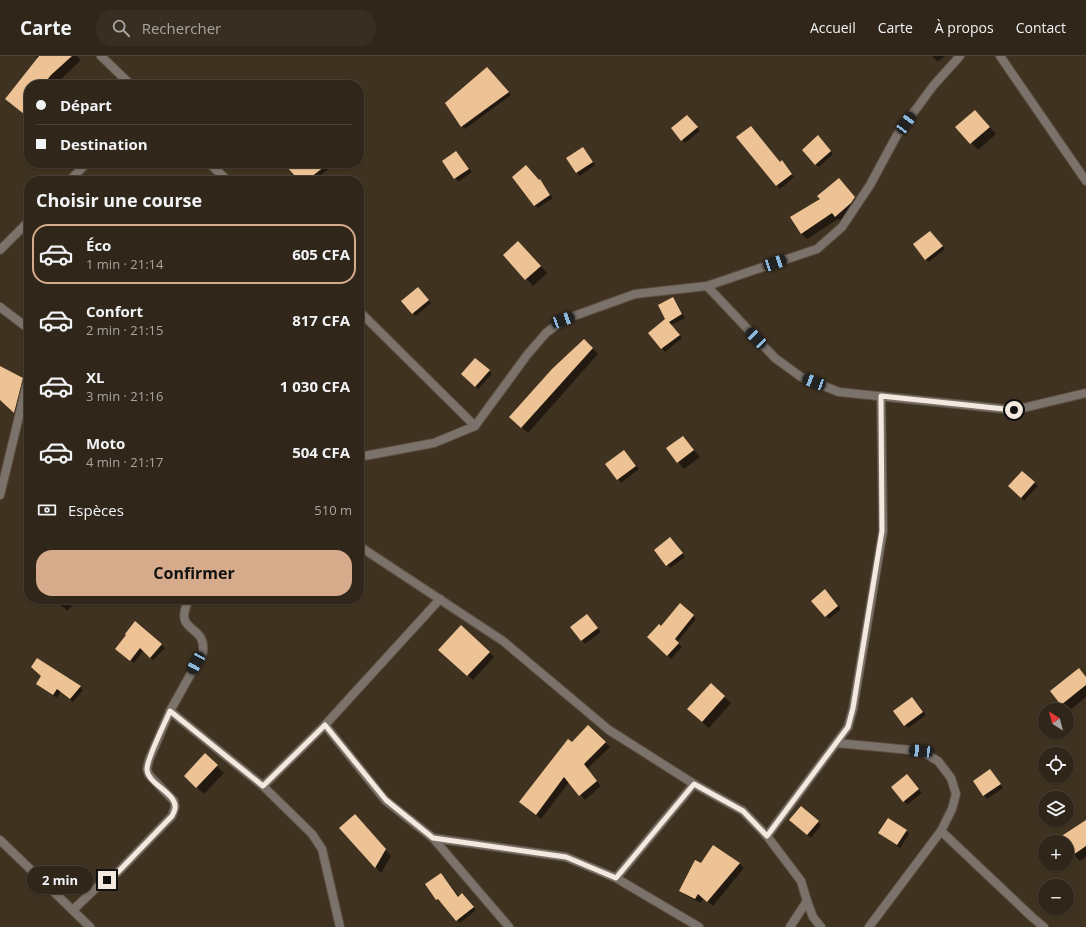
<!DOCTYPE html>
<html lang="fr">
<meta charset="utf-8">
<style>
body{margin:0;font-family:"Open Sans",sans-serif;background:#382e22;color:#f1f3f6;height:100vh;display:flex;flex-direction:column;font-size:15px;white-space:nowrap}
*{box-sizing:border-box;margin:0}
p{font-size:13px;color:#a8a5a2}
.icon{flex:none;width:22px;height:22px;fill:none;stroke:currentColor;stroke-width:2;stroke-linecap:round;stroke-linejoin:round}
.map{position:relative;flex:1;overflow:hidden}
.drawer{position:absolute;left:24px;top:120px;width:340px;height:428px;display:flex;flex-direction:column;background:#302619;border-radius:16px;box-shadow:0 1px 3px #0004,0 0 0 1px #4b4338}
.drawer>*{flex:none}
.top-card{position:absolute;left:24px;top:24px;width:340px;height:88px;border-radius:16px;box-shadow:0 1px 3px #0004,0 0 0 1px #4b4338;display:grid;align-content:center;height:88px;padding:0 12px;background:#302619}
.needle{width:26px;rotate:324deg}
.tools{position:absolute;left:1038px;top:647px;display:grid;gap:8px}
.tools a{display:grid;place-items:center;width:36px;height:36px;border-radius:50%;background:#302619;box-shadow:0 1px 3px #0004,0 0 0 1px #4b4338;font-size:20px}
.end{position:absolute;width:18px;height:18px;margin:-9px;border:5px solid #f3e9df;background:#111;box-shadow:0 0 0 2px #111}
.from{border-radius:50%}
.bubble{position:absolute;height:28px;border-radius:14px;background:#302619;box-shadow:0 1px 3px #0004,0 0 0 1px #4b4338;font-size:13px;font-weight:700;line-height:28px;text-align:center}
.car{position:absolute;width:12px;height:24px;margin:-12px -6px;border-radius:5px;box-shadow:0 0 3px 1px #0007;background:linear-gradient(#222 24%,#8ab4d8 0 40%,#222 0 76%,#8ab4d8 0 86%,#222 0)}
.top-card b{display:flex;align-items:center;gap:14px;height:38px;font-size:15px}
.top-card b+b{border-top:1px solid #4b4338}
.top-card i{width:10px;height:10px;background:#f1f3f6}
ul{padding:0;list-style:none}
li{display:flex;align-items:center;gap:12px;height:60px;margin:0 8px 6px;padding:0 4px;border:2px solid transparent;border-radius:16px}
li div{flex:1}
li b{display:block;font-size:15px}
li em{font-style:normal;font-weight:700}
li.on{border-color:#d6ab8b}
li>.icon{width:36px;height:36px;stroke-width:1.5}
h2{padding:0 12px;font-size:18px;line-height:48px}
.pay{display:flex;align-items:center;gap:10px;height:44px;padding:0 12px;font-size:15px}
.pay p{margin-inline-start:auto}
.button{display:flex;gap:8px;margin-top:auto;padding:8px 12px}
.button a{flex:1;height:46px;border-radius:16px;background:#d6ab8b;color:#111;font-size:16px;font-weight:700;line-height:46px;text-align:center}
header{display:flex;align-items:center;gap:24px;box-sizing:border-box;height:56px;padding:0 20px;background:#302619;border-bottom:1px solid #4b4338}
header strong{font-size:19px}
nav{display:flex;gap:22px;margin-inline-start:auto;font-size:14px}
.search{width:280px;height:36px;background:#382e22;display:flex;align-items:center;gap:10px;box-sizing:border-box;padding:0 14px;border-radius:16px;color:#a8a5a2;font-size:15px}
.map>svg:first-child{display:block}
.shadow{fill:#0007}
.building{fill:#edc395}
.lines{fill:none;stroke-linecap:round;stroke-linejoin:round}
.street-casing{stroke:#5d4f3f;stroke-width:10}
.street{stroke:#7b726b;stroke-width:8}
.route{stroke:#f3e9df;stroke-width:5}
</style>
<header>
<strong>Carte</strong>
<div class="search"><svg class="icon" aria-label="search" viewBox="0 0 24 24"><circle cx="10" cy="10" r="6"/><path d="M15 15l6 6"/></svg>Rechercher</div>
<nav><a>Accueil</a><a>Carte</a><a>À propos</a><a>Contact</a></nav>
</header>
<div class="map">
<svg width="1086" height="871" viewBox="0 0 1086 871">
<rect width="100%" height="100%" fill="#403221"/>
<g class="shadow">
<path d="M36,0H77L81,4L55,29H29V62L13,49L38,3Z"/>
<path d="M932,0H945L938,6Z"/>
<path d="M490,16L511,39L465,73L462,70Z"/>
<path d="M982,62L996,78L978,94L957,71Z"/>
<path d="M690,63L700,75L685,87L672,72Z"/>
<path d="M737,81L785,109L794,121L780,133Z"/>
<path d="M821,84L833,98L819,111L815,108Z"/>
<path d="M583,92L595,109L580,120L576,116Z"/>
<path d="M456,96L472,116L458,126L443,105Z"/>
<path d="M284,107H336L313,125H301Z"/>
<path d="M839,123L861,148L842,166L838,163L807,183L801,178L821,143Z"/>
<path d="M539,125L543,128L553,142L538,152L534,149Z"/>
<path d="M933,179L945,193L929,206L926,203Z"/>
<path d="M525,193L547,217L533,230L504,199Z"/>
<path d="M421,235L431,247L416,260L413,257Z"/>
<path d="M673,242L676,246L685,262L671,269L682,282L665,296L650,277L667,263Z"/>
<path d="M584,284L598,298L528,377L516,366Z"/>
<path d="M0,311L22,323L25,326L17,359L0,343Z"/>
<path d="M489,315L492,318L478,333L462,318Z"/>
<path d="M683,381L700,401L684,413L667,393Z"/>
<path d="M624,395L639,413L621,427L607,409Z"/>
<path d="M1022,416L1038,430L1024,445L1009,430Z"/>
<path d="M673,485L685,501L670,512L655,494Z"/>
<path d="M828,538L841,553L829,563L826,560Z"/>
<path d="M55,543H80L67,555Z"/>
<path d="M680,549L696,563L677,586L682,591L671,603L648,581L661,572Z"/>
<path d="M587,559L601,576L585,588L572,571Z"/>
<path d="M135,566L165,592L153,604L143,595L134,607L120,596Z"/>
<path d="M489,596L494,601L473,624L445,599Z"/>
<path d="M1086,621V641L1069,655L1052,636Z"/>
<path d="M37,628L80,631L83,634L73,646L61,635L57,642Z"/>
<path d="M711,629L731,647L709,672L695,660Z"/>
<path d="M915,645L926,659L908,672L905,669Z"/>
<path d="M588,670L610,691L587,713L601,730L585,744L569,726L541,763L525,750L572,687Z"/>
<path d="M205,699L224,717L204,738L185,720Z"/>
<path d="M993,718L1003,732L987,743L974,726Z"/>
<path d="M910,722L922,737L907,749L893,731Z"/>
<path d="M801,752L821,769L811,782L793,767Z"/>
<path d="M360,765L391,800L381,817L341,772Z"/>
<path d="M1086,769V801L1080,805L1073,798L1067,789V786H1065Z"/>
<path d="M906,774L909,778L900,792L879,777Z"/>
<path d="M714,790L740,808L744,812L713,850L703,842L701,847L685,839L680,834L701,808Z"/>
<path d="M444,821L459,841H465L476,854L460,867L442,845L440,846L437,843Z"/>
</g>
<g class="building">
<path d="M39,0H72L51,19L43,29H29V62L5,43Z"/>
<path d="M487,11L509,36L461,71L445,47Z"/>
<path d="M975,54L990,71L970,88L955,71Z"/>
<path d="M687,59L698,71L681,85L671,72Z"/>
<path d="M751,70L780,106L782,104L792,118L776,130L736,81Z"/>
<path d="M818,79L831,95L815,109L802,94Z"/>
<path d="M583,91L593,106L576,117L566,102Z"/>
<path d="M456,95L469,113L454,123L442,105Z"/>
<path d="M283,107H329L306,125H300Z"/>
<path d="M526,109L539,124L540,123L550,139L534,150L512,121Z"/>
<path d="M839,122L855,141L851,147L835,161L832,157L801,178L790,161L820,143L817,140Z"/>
<path d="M930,175L943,190L925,204L913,188Z"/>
<path d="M518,185L541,210L525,224L503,199Z"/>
<path d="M418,231L429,244L412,258L401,245Z"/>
<path d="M673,241L682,258L669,266L680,279L661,293L648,277L665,263L658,249Z"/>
<path d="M584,283L593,292L521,372L509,361L552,313Z"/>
<path d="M475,302L490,314L475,331L461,318Z"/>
<path d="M0,310L23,322L14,357L0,344Z"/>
<path d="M683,380L694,394L677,407L666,392Z"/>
<path d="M624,394L636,410L617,424L605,408Z"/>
<path d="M1022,415L1035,426L1021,442L1008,430Z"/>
<path d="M670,481L683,497L666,510L654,494Z"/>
<path d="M825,533L838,550L825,561L811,545Z"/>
<path d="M680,547L694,559L675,583L679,587L667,600L647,581L659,568L661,570Z"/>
<path d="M587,558L598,572L581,585L570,571Z"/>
<path d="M135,565L162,588L150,602L140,592L130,605L115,593L126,579L125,578Z"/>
<path d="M461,569L490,596L467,620L438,594Z"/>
<path d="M37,602L81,630L70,643L57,633L53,639L36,628L41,620L31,611Z"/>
<path d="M1079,612L1086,621V629L1061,649L1050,635Z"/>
<path d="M711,627L725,640L702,666L687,653Z"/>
<path d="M912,641L923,656L904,670L893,655Z"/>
<path d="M588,669L606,686L584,708L597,725L579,740L564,721L536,759L519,746L568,683L572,686Z"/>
<path d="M205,697L218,709L196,732L184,720Z"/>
<path d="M990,713L1001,728L983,740L973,725Z"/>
<path d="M907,718L919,733L903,746L891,731Z"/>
<path d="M801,750L819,765L807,779L789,764Z"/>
<path d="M355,758L386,793L375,812L339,772Z"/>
<path d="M888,762L907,774L897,789L878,777Z"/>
<path d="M1086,764V790L1073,799L1067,790V786H1064L1060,781Z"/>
<path d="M713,789L740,807L707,846L698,838L695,843L679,835L695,804L701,807Z"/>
<path d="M441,817L458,841L462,837L474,851L456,865L438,843L436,844L425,828Z"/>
</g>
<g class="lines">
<g class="street-casing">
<g id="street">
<path d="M101,0L131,29"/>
<path d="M1000,0L1086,125"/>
<path d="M209,107L228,125"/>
<path d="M69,125L87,107"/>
<path d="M0,194L29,165"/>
<path d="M707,230L775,302L801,321L839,336L1014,354L1086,337"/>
<path d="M0,251L29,273"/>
<path d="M359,255L475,370"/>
<path d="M359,401L434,387L475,370L527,299L546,277L563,264L635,238L707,230L817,193L842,171L870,129L897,79L933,30L960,0"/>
<path d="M0,439L29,319"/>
<path d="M359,490L503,585L609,674L694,728L743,755L767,780L801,825L807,845L813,861L821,871"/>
<path d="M170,655L263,730L325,669L385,744L433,782L566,801L616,822L699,871"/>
<path d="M325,669L440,543"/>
<path d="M837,687L921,695L938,705L951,722L956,738L952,753L941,775L869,871"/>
<path d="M263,730L312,778L322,793L340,871"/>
<path d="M941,775L1033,862L1044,871"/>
<path d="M767,780L848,671L853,653L883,475L881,340"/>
<path d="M433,782L509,871"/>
<path d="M0,784L90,871"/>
<path d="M616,822L694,728"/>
<path d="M73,854L96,832L118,816L172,760L175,751L174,745L149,719L147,713L149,704L170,655L203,596C206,566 172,579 189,543"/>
<path d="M790,871L807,845"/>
</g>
</g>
<use href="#street" class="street"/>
</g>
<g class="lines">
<path class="route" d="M107,824L118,816L172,760C173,758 175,754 175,752C177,737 147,728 147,713C147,702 165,667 170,655L263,730L325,669L386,744L433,782L566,801L616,822L694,728L743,755L767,780L848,671L853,652L882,475L881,340L1014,354"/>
</g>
</svg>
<div class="tools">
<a><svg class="needle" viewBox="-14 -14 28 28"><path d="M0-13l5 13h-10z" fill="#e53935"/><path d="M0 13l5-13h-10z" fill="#a8a5a2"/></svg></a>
<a><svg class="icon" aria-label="locate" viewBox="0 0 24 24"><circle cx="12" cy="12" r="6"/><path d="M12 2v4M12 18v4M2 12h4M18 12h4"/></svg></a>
<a><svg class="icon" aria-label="layers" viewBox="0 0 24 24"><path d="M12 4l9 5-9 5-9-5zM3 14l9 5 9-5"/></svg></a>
<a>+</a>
<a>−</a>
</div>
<i class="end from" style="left:1014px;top:354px"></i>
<i class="end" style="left:107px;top:824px"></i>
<div class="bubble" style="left:27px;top:810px;width:66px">2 min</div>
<i class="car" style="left:906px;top:67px;rotate:36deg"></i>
<i class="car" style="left:775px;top:207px;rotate:71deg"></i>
<i class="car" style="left:563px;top:264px;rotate:70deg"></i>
<i class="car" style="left:756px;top:282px;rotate:316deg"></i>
<i class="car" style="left:814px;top:326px;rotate:291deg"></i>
<i class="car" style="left:196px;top:607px;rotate:209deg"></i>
<i class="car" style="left:921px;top:695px;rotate:275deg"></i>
<div class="top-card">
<b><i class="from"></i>Départ</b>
<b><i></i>Destination</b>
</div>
<section class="drawer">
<h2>Choisir une course</h2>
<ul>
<li class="on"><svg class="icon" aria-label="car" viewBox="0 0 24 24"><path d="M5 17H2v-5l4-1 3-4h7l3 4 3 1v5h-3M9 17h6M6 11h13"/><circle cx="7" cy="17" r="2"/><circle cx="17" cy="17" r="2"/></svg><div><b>Éco</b><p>1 min · 21:14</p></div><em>605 CFA</em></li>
<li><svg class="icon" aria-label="car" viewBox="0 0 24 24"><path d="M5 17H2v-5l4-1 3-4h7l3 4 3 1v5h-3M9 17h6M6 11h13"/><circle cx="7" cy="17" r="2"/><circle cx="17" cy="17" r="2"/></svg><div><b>Confort</b><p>2 min · 21:15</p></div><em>817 CFA</em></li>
<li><svg class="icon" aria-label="car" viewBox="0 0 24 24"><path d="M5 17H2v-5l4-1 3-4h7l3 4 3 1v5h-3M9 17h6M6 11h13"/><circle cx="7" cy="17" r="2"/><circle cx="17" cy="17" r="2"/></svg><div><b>XL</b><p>3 min · 21:16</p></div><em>1 030 CFA</em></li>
<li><svg class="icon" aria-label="car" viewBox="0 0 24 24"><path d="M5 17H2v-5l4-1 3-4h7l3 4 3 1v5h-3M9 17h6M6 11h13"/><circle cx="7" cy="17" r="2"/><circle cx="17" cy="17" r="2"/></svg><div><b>Moto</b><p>4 min · 21:17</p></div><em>504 CFA</em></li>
</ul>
<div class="pay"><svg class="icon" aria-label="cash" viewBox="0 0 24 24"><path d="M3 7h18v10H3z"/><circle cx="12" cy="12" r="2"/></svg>Espèces<p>510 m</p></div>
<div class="button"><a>Confirmer</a></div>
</section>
</div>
